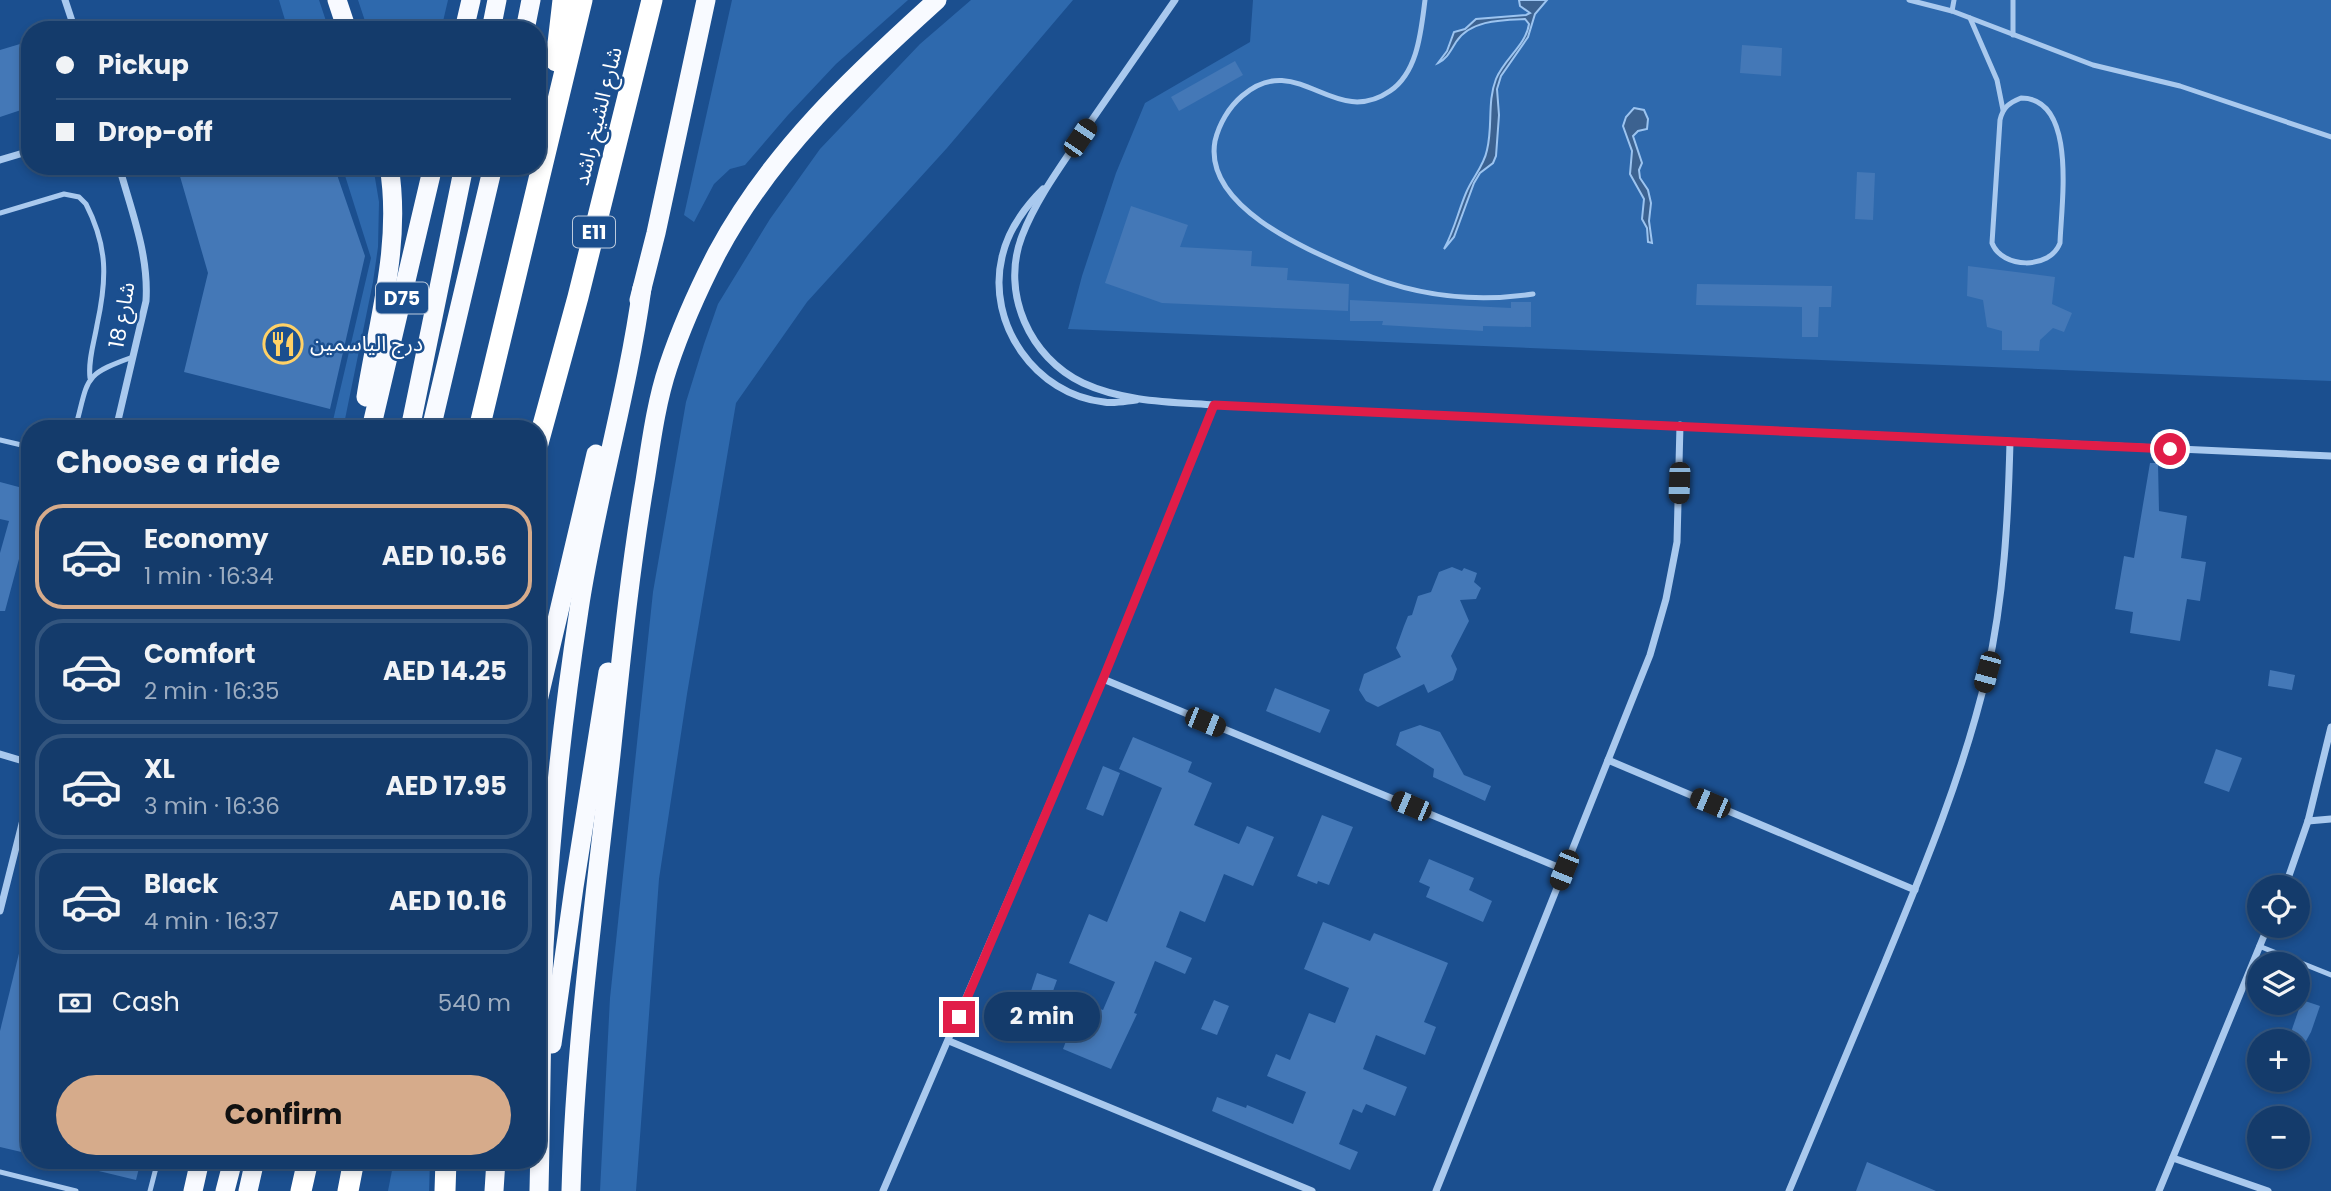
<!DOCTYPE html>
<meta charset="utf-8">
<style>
body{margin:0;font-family:Poppins,"Noto Sans Arabic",sans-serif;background:#1d4271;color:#f1f3f6;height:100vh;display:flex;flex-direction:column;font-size:26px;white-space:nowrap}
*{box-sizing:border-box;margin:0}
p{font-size:23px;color:#9dadc1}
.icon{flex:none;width:38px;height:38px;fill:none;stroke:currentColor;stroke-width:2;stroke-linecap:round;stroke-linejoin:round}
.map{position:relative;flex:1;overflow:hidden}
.drawer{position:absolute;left:21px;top:420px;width:525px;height:749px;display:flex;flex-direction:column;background:#143b6b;border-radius:28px;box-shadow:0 4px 10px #0003,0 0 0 2px #33557e}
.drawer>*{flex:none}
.banner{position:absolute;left:21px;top:21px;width:525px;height:154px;border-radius:28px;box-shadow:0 4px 10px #0003,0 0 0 2px #33557e;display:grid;align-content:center;height:154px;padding:0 35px;background:#143b6b}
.controls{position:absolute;left:2247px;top:875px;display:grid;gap:14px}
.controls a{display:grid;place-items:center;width:63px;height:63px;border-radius:50%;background:#143b6b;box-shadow:0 4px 10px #0003,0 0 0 2px #33557e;font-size:35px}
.end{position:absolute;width:32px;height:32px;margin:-16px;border:9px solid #e11d48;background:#fff;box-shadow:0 0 0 4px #fff}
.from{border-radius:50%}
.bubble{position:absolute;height:49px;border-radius:24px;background:#143b6b;box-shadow:0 4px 10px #0003,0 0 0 2px #33557e;font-size:23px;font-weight:700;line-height:49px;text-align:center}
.car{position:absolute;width:21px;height:42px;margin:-21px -10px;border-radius:9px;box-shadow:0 0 5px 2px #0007;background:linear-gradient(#222 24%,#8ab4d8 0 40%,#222 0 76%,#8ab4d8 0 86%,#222 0)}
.banner b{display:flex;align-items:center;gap:24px;height:66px;font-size:26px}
.banner b+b{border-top:2px solid #33557e}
.banner i{width:18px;height:18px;background:#f1f3f6}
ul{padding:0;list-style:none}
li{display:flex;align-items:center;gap:21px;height:105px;margin:0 14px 10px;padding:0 21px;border:4px solid #33557e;border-radius:28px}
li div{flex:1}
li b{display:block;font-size:26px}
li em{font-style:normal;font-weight:700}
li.selected{border-color:#d6ab8b}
li>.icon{width:63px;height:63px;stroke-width:1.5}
h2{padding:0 35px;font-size:32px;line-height:84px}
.pay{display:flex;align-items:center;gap:18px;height:77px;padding:0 35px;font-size:26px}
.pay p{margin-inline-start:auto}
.action{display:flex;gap:14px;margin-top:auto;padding:14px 35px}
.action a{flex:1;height:80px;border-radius:42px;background:#d6ab8b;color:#111;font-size:28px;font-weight:700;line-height:80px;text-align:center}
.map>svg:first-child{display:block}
.green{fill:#2e69ad}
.water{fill:#3c6290;stroke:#9cc4f0;stroke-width:2}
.building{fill:#4478b7}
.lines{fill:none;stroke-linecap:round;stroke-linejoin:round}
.service{stroke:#a9c9ee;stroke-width:5}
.minor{stroke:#a9c9ee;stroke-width:7}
.trunk{stroke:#f8faff;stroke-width:19}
.motorway{stroke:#fff;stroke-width:21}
.route{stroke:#e11d48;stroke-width:9}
.labels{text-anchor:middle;stroke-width:5;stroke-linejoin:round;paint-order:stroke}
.shield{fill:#1b4f8f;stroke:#bbcadd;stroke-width:2}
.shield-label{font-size:19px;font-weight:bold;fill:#fff}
.street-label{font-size:21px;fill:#fff;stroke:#1b4f8f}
.poi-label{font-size:21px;fill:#fff;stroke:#1b4f8f;text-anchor:start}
</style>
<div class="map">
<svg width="2331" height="1191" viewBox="0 0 2331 1191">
<rect width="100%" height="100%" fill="#1b4f8f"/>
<g class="green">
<path d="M279,0H319L329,30H288Z"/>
<path d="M358,0H448L441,30H368Z"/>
<path d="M732,0H908L836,64L788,115L745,165L730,169L714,184L694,222L684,215Z"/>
<path d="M971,0H1073L947,148L807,302L736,403L687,694L659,879L636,1191H600L610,998L653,592L686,402L704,344L718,304L770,219L820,149L920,44Z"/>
<path d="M1253,0H2331V381L1068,329L1082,276L1116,173L1145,103L1250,42Z"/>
<path d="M342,166H373L379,202L378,247L373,282L343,429H331L371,258Z"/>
<path d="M394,1160H430L429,1191H388Z"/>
</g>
<g class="water">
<path d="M1519,0H1547L1535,14L1528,37L1501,76L1497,89L1499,115L1496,156L1493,163L1480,173L1474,183L1454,237L1444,249C1454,231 1458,212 1466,193C1472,178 1484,166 1487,150C1493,126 1487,102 1496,79C1504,59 1526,45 1529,24L1525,19C1502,20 1470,20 1456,42C1451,50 1447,59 1438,63L1447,51L1454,32L1465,29L1476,19L1526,15L1530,13L1520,6Z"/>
<path d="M1634,108L1644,110L1648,119L1647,129L1638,131L1633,136L1642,163L1639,170L1640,178L1648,190L1651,203L1649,221L1652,243L1648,242L1647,228L1642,219L1644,199L1630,174L1632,151L1623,126L1626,117Z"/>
</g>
<g class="building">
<path d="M30,41V107L0,117V50Z"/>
<path d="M1742,45L1782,48L1781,76L1740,73Z"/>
<path d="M1235,61L1243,75L1179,111L1171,97Z"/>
<path d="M177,166H334L365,256L330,409L184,372L208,273Z"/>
<path d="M1857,172L1875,173L1873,220L1855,219Z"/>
<path d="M1131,206L1188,225L1180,247L1252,251L1251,266L1288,268L1287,280L1349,284L1348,311L1162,303L1105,283Z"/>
<path d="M1968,266L2055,277L2052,304L2072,313L2064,332L2053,328L2040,340L2039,351L2002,350V331L1987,327L1983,300L1967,296Z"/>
<path d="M1697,284L1832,286L1831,307H1819L1818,337H1802V307L1696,305Z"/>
<path d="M1350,300L1511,308V302H1531V327L1483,326V331L1382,325L1383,321H1350Z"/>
<path d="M2150,463H2158L2159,511L2187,516L2181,558L2206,562L2200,601L2187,599L2180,641L2130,633L2133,612L2115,609L2124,556L2134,558Z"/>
<path d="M0,482L30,490V518L5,611H0V553L9,521L0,519Z"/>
<path d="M1452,567L1462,571L1464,568L1477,573L1474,582L1481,588L1476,599L1460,600L1469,621L1451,656L1457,669L1453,680L1428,693L1424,684L1378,707L1366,701L1359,690L1364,674L1401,657L1396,648L1404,626L1408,616L1412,615L1418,596L1431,592L1439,572Z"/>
<path d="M2270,670L2295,675L2292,690L2268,686Z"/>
<path d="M1275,688L1330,710L1320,733L1266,711Z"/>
<path d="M1420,725L1440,732L1464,775L1491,786L1485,801L1433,777L1434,769L1396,745L1400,732Z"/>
<path d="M1133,737L1192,762L1188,772L1212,783L1194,825L1239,844L1247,826L1274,837L1253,886L1224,874L1205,922L1180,911L1166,947L1192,958L1185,974L1155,961L1134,1013L1137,1014L1111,1069L1063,1049L1073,1023L1045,1013L1053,992L1103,1010L1115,982L1069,963L1089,914L1107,922L1162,788L1119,769Z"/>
<path d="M2216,749L2242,758L2229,792L2204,783Z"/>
<path d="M1103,766L1120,773L1103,816L1086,809Z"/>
<path d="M1322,815L1353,827L1329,885L1318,881L1317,884L1297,876Z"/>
<path d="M1429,859L1474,878L1469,890L1492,901L1483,922L1426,897L1430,887L1419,882Z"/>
<path d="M1323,922L1370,941L1374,933L1448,963L1424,1022L1436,1027L1425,1055L1376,1035L1363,1069L1407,1087L1395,1116L1366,1104L1362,1113L1353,1109L1339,1144L1358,1152L1350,1170L1212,1111L1217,1097L1246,1108L1247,1105L1293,1124L1306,1092L1267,1076L1276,1054L1290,1060L1309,1013L1335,1023L1349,988L1304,969Z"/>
<path d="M24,933H30V1154L0,1147V1031Z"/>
<path d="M1037,973L1057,980L1049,1002L1030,994Z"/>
<path d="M1214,1000L1229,1006L1217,1035L1201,1029Z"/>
<path d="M2302,1000L2320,1006L2311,1032L2306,1041H2288Z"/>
<path d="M79,1160H141L136,1180L78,1166Z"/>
<path d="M1867,1162L1936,1191H1856Z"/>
</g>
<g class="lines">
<g class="service">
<path d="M1425,0C1421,31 1418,72 1390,91C1333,130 1298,48 1242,96C1229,107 1219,124 1215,141C1203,207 1308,250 1357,271C1414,296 1472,303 1533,294"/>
<path d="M1909,0L1952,11L2093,65L2180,86L2331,137"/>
<path d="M2013,0V35"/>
<path d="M1952,11L1954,0"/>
<path d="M1970,18L1997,80L2003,110"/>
<path d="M2021,98C2078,98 2061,206 2060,243C2050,270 2002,269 1992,243L2000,120C2003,107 2009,103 2021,98Z"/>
<path d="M0,213L64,194L79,197L86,204C108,247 107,279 97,325C94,343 88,360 90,378"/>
<path d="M75,429C89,379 81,375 133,357"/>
<path d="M0,440L30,447"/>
<path d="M30,602L22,640L30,660"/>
<path d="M2259,946L2331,975"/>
<path d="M0,1172L76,1191"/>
<path d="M150,1191L158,1160"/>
</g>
<g class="minor">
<path d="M65,0L75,30"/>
<path d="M1175,0C1146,42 1116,85 1087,127C1064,162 1037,197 1022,236C1000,293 1030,358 1083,383C1124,402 1171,402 1214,405L2331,456"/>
<path d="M0,160L30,151"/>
<path d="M1043,189C1024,208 1008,230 1002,257C986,324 1036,395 1104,402C1114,404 1126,401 1136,400"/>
<path d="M116,429L146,301C149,254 131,210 119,166"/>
<path d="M1103,679L1565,870"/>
<path d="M0,754L30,763"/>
<path d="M1608,760L1915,890"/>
<path d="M2308,821L2331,819"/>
<path d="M2285,887L2308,821L2331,727"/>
<path d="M0,911L30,792"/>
<path d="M949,1041L1312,1191"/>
<path d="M2173,1158L2268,1191"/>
<path d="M883,1191L1103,679L1214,405"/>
<path d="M1436,1191L1650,655L1666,599L1677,542L1680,425"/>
<path d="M1789,1191C1821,1115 1853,1038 1885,962C1924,868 1964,772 1987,673C2004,597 2008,520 2010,442"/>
<path d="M2159,1191L2268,926"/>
</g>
<g class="trunk">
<path d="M337,0L347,30"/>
<path d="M464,30L471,0"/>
<path d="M491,30L497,0"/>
<path d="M525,30L531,0"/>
<path d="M639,300L656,233L706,0"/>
<path d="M366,397C378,321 402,244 389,166"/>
<path d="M371,429L433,166"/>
<path d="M410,429L464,166"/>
<path d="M431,429L493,166"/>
<path d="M537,705L596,454"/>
<path d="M552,1044L574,887L608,672"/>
<path d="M193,1191L200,1160"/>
<path d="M225,1191L233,1160"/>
<path d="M248,1191L255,1160"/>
<path d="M494,1191L496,1160"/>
<path d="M539,1191C541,1110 541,1029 544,947C550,835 562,722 579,610C595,502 627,397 642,288"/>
<path d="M571,1191C575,1048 594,906 610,764C620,670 629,575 645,481C651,443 656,403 668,367C681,328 698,290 717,253C771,152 853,76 937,0"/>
</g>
<g class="motorway">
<path d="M556,61L563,0"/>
<path d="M479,429L582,0"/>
<path d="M537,447L578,297L652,0"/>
<path d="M301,1191L308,1160"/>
<path d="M348,1191L354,1160"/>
<path d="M445,1191L446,1160"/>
</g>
</g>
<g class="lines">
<path class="route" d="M959,1017L1103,679L1214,405L2170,449"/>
</g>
<defs>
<g id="restaurant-ring" transform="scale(2.0125)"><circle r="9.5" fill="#1b4f8f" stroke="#ffd166" stroke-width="1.5"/><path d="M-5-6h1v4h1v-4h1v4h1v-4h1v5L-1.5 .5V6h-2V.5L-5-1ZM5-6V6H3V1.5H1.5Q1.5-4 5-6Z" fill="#ffd166"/></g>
</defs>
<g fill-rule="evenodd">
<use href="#restaurant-ring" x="283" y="344"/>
</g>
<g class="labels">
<g class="shield">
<rect x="573" y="216.5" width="42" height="31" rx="5"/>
<rect x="376" y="282.5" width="52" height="31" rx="5"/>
</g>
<g class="shield-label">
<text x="594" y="239">E11</text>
<text x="402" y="305">D75</text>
</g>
<g class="street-label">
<text transform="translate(598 116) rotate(-76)" y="7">شارع الشيخ راشد</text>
<text transform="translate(122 315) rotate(-80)" y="7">شارع 18</text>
</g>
<g class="poi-label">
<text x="310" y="351">درج الياسمين</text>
</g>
</g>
</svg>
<div class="controls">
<a><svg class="icon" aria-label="locate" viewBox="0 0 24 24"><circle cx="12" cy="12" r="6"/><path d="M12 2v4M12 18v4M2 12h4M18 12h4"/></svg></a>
<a><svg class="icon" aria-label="layers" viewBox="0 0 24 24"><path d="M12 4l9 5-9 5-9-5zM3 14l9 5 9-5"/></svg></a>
<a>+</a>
<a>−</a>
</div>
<i class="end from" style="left:2170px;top:449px"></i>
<i class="end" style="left:959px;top:1017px"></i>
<div class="bubble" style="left:984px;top:992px;width:116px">2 min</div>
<i class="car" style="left:1080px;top:138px;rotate:34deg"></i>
<i class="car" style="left:1679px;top:483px;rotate:182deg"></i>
<i class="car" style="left:1987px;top:672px;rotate:195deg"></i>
<i class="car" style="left:1205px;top:722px;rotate:112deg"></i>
<i class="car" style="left:1710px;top:803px;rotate:293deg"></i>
<i class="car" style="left:1411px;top:806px;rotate:293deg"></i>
<i class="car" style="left:1564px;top:870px;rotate:202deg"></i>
<div class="banner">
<b><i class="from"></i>Pickup</b>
<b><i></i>Drop-off</b>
</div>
<section class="drawer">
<h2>Choose a ride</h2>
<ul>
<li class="selected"><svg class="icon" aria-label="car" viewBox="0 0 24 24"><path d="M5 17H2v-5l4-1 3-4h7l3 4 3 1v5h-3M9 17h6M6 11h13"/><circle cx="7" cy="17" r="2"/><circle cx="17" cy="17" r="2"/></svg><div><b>Economy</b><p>1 min · 16:34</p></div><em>AED 10.56</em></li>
<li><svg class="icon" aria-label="car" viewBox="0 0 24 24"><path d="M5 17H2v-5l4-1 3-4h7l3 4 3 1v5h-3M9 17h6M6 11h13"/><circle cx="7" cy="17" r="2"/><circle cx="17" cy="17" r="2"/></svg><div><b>Comfort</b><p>2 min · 16:35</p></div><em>AED 14.25</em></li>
<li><svg class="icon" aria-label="car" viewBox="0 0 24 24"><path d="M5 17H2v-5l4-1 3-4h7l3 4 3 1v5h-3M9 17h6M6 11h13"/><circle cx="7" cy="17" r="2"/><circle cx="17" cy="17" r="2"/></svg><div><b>XL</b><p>3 min · 16:36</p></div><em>AED 17.95</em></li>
<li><svg class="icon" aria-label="car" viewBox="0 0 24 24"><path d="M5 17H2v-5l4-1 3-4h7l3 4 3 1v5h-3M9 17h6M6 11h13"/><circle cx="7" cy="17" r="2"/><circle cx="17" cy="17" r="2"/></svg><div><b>Black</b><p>4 min · 16:37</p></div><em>AED 10.16</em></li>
</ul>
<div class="pay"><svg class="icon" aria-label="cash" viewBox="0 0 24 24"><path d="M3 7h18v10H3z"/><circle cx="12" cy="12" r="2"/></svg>Cash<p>540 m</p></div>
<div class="action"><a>Confirm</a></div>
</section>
</div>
